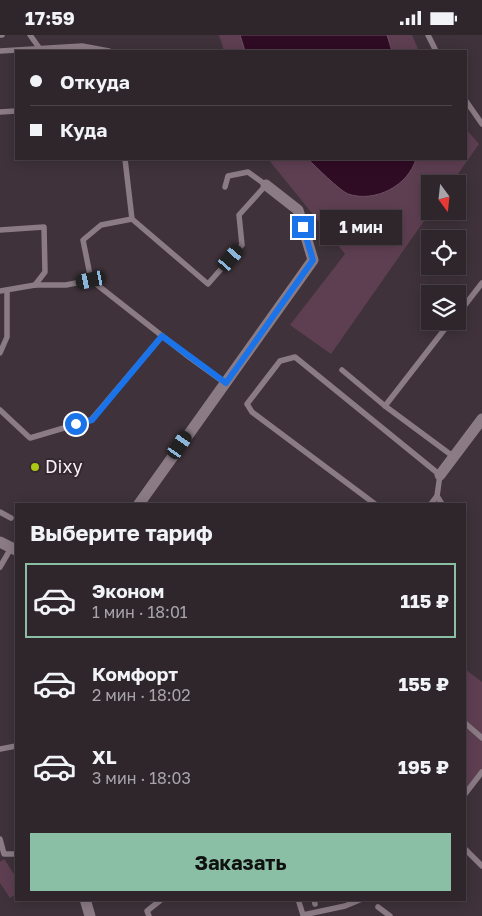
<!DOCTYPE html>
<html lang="ru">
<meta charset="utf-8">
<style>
body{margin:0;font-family:"Golos Text",sans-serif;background:#3b3238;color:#f1f3f6;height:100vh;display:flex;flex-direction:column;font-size:19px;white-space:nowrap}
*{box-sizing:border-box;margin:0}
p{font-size:16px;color:#a7a5a9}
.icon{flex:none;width:28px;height:28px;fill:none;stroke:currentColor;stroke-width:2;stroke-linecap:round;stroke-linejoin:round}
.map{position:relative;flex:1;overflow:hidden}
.panel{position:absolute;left:15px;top:468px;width:451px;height:398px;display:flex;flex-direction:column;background:#2f262c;border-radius:0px;box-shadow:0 2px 12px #0003,0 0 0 1px #4a4348}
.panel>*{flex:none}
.guide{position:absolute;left:15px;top:15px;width:452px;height:110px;border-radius:0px;box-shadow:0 2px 12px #0003,0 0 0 1px #4a4348;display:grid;align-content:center;height:110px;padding:0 15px;background:#2f262c}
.needle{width:32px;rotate:165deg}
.controls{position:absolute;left:421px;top:140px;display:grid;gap:10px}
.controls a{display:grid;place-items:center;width:45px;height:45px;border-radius:0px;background:#2f262c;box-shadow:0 2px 12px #0003,0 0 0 1px #4a4348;font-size:25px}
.end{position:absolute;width:22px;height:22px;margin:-11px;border:6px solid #1a73e8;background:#fff;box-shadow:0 0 0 2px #fff}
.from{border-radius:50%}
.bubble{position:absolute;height:35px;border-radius:0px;background:#2f262c;box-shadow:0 2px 12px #0003,0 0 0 1px #4a4348;font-size:16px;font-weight:700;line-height:35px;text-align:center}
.car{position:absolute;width:15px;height:30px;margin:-15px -8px;border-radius:6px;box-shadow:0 0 4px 1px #0007;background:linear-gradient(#222 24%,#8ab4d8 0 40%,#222 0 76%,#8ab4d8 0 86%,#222 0)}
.guide b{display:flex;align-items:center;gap:18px;height:48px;font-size:19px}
.guide b+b{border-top:1px solid #4a4348}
.guide i{width:12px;height:12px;background:#f1f3f6}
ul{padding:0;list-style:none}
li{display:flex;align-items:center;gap:15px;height:75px;margin:0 10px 8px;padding:0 5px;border:2px solid transparent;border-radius:0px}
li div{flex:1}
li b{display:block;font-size:19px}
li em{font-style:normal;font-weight:700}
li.selected{border-color:#8abfa5}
li>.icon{width:45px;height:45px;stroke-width:1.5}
h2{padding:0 15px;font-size:22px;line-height:60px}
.primary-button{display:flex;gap:10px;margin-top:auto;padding:10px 15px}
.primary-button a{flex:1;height:58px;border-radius:0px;background:#8abfa5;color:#111;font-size:20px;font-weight:700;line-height:58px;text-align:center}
.status{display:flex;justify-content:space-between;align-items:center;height:35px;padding:0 25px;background:#2f262c;direction:ltr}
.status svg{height:14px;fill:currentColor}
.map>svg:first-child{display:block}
.green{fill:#5e3f52}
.water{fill:#300b24;stroke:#6d5063}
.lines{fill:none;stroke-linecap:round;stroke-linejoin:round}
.lane{stroke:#8b7b84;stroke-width:5.5}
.street{stroke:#8b7b84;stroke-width:11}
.route{stroke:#1a73e8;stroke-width:6}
.poi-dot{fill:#abc615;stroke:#352830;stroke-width:2}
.labels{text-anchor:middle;stroke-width:4;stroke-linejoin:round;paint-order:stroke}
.poi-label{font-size:18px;fill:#faf1f6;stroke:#352830;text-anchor:start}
</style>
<div class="status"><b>17:59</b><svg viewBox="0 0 49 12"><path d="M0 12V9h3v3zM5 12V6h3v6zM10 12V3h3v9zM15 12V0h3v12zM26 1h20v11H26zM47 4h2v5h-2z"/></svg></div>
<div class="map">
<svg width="482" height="881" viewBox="0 0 482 881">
<rect width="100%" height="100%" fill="#3f323a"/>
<g class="green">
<path d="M219,0H412L419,16H224Z"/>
<path d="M466,94L479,109L451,149H430L431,176L331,319L290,290L345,219L268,124H466Z"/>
<path d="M465,634L482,647V735L465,756Z"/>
<path d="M4,824L16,842V859L10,863L0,848V827Z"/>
</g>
<g class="water">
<path d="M240,0H387L392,16H245Z"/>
<path d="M308,124H416C408,151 375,168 348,159C339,155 316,132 308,124Z"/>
</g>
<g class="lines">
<g class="lane">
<path d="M0,0H2"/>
<path d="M30,0L40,14"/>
<path d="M428,0L436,16"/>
<path d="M0,16L82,11L109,16"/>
<path d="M466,66L482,89"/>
<path d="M0,77L16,76"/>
<path d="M125,124L132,184L208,249L242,210L239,180L266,150L248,137L228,141L225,152"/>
<path d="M132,184L101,190L83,205L91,245L189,322L225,348"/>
<path d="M0,195L44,192L45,237L35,250"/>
<path d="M0,256L35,250H66L91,245"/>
<path d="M458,279L482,248"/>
<path d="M0,318L7,302V256"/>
<path d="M342,335L385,371L454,422"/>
<path d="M385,371L451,286"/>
<path d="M0,375L30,403L91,385L162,301"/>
<path d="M437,461L442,469"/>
<path d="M375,469L252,377L247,369L280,326L295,322L440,440L437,461L431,469"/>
<path d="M0,477L11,483"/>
<path d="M0,532L11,513"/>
<path d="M465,688L482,703"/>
<path d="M0,714L16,711"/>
<path d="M465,759L482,737"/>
<path d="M0,804L4,819H16"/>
<path d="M465,814L482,831"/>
<path d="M298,864L303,880L345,871L362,864"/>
<path d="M314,864L315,869"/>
<path d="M378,872L390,881"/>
<path d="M149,881L147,876L162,864"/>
</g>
<g class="street">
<path d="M440,440L482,384"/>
<path d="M139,469L313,225L298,175L266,150"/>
<path d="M0,507L16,515"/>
<path d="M85,864L90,881"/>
</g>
</g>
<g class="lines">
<path class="route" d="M76,389L92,385L162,301L226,348L313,225L303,192"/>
</g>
<circle class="poi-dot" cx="35" cy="432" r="5"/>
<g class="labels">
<g class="poi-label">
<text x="45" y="438">Dixy</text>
</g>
</g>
</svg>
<div class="controls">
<a><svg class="needle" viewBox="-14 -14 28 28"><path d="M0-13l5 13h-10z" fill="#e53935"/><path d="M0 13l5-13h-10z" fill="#a7a5a9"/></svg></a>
<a><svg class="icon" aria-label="locate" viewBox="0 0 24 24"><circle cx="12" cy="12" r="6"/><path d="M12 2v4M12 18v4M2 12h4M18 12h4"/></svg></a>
<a><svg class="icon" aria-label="layers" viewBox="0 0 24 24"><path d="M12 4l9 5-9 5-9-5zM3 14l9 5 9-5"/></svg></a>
</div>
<i class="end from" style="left:76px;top:389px"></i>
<i class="end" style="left:303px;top:192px"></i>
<div class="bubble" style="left:320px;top:175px;width:82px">1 мин</div>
<i class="car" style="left:231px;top:223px;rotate:41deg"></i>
<i class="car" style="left:91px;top:245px;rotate:258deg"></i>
<i class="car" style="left:180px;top:410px;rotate:35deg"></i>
<div class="guide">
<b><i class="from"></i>Откуда</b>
<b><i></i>Куда</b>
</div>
<section class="panel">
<h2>Выберите тариф</h2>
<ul>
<li class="selected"><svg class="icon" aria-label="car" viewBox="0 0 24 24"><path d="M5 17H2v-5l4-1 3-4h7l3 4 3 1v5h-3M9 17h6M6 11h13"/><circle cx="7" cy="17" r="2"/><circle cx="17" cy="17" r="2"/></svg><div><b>Эконом</b><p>1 мин · 18:01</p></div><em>115 ₽</em></li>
<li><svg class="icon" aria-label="car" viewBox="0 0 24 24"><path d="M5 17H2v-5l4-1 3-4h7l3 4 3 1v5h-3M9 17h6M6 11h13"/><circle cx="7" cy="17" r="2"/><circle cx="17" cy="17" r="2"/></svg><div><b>Комфорт</b><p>2 мин · 18:02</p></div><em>155 ₽</em></li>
<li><svg class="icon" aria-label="car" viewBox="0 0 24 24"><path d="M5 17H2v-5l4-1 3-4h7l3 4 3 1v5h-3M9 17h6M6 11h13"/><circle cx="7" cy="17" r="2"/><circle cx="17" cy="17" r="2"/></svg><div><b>XL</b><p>3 мин · 18:03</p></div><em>195 ₽</em></li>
</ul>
<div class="primary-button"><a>Заказать</a></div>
</section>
</div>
